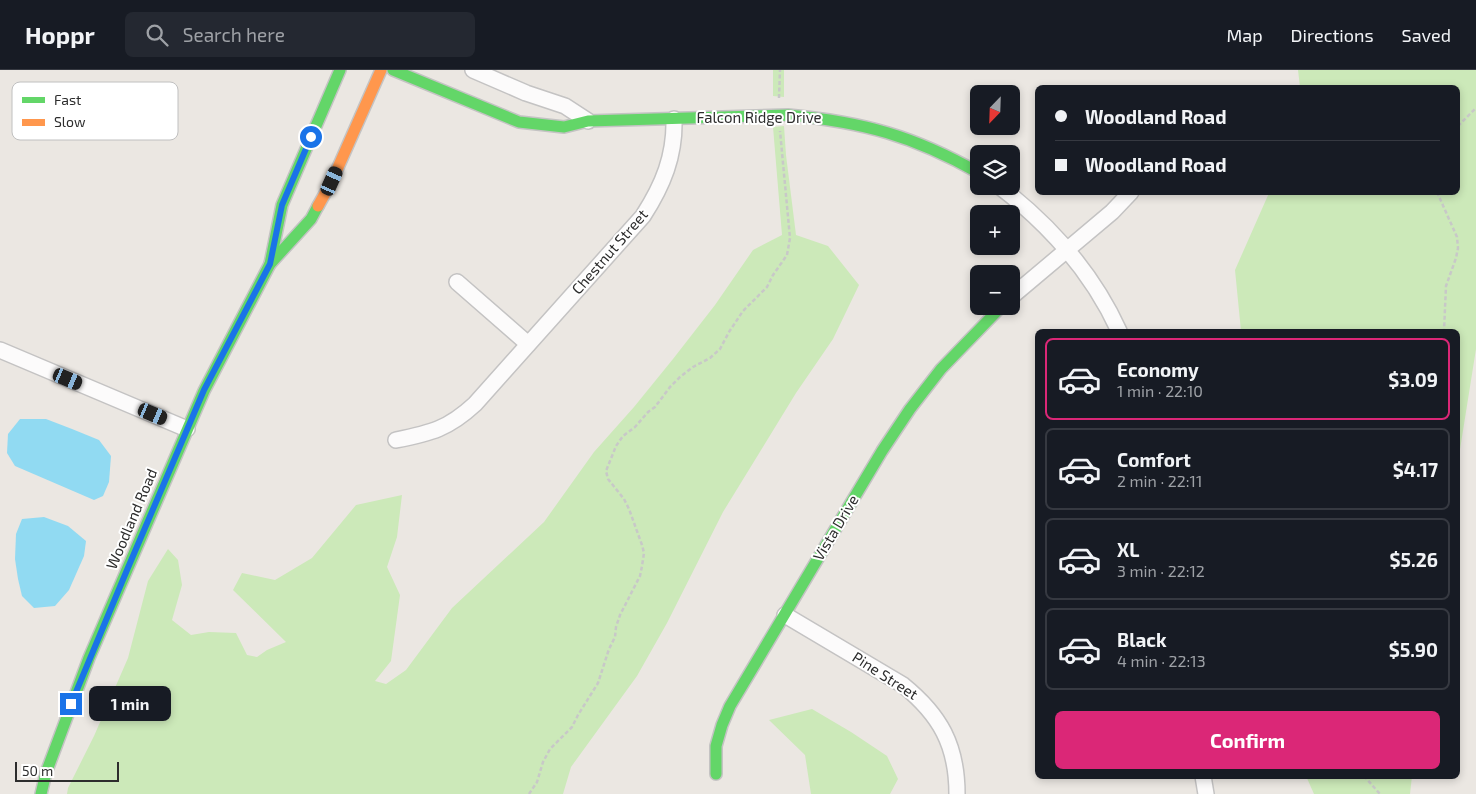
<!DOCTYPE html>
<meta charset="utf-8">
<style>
body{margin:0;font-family:"Exo 2",sans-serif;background:#242831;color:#f1f3f6;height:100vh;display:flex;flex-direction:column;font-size:19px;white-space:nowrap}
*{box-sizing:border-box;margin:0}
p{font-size:16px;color:#9ea1a6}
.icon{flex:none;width:28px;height:28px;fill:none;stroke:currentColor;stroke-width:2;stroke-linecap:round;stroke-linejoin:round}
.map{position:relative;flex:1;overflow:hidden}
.details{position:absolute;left:1035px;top:259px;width:425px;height:450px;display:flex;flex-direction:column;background:#171b24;border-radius:8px;box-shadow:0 2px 8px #0003}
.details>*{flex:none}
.hud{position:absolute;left:1035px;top:15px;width:425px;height:110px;border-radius:8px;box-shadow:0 2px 8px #0003;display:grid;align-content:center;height:110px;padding:0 20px;background:#171b24}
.needle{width:32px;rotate:203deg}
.buttons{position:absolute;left:970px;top:15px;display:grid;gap:10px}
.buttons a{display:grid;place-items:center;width:50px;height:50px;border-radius:8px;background:#171b24;box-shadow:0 2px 8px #0003;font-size:25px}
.scale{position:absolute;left:15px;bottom:12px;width:104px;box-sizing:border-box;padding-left:5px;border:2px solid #2d2d2d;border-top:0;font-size:14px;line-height:18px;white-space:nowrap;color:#2d2d2d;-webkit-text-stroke:4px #fff;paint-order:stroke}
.end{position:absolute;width:22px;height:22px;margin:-11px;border:6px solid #1a73e8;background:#fff;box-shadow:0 0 0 2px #fff}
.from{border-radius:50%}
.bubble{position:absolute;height:35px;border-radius:8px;background:#171b24;box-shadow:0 2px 8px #0003;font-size:16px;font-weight:700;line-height:35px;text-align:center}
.car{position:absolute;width:15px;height:30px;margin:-15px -8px;border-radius:6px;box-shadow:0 0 4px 1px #0007;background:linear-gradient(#222 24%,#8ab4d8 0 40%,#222 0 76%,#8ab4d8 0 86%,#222 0)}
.hud b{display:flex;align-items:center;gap:18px;height:48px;font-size:19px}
.hud b+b{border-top:1px solid #363941}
.hud i{width:12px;height:12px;background:#f1f3f6}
ul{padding:9px 0 0;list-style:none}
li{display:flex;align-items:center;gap:15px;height:82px;margin:0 10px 8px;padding:0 10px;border:2px solid #363941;border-radius:8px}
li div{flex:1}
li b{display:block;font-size:19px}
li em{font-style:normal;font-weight:700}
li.on{border-color:#db2777}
li>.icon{width:45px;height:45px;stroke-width:1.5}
.primary-button{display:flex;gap:10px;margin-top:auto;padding:10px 20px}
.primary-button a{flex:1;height:58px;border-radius:8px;background:#db2777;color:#fff;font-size:20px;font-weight:700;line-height:58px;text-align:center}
header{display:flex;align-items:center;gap:30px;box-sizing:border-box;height:70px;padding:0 25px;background:#171b24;border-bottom:1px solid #363941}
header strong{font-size:24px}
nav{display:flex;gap:28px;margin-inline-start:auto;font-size:18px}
.search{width:350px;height:45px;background:#242831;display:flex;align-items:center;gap:12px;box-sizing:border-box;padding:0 18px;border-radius:8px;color:#9ea1a6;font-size:19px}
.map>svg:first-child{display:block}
.green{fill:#cce9b9}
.water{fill:#91daf2}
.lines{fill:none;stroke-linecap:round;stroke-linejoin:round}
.street-casing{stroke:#c4c3c3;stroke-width:18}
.fast-casing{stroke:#c4c3c3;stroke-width:14}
.slow-casing{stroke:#c4c3c3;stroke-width:14}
.path{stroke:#c8c8c8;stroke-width:2.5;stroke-dasharray:4 2.5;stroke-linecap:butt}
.street{stroke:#fcfbfb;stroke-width:15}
.fast{stroke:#63d668;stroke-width:11}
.slow{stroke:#ff974d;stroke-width:11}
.route{stroke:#1a73e8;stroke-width:6}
.labels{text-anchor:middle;stroke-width:4;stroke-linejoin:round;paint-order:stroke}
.street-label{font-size:15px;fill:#2d2d2d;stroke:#fff}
.key{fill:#fff;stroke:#c0c0c0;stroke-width:1}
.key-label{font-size:14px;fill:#2d2d2d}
</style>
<header>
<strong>Hoppr</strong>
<div class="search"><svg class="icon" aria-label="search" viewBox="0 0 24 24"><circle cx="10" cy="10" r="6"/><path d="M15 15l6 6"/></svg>Search here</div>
<nav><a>Map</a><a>Directions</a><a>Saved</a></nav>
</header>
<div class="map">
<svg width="1476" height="724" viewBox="0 0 1476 724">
<rect width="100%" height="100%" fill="#ebe7e2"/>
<g class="green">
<path d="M773,0H784V27L773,26Z"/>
<path d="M1298,0H1476V279L1458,392V261H1241L1235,200L1269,123L1458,122V18L1300,17Z"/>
<path d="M784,56L786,85L796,165L828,176L859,215L833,269L796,323L723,442L667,553L637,606L571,697L563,724H67L68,718L94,666L128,588L148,511L168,479L178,490L182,515L172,550L191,565L209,562L236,563L247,585L257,587L267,580L286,572L233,520L242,503L275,510L312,488L356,435L402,425L397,467L387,497L400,525L391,591L375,611L386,614L406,600L452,538L544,452L594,382L634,337L673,289L715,235L753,180L782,165L773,57Z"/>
<path d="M812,639L851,662L887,686L898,709L890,724H811L805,685L769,650Z"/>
<path d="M1306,706H1412L1410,724H1314Z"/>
</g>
<g class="water">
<path d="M20,349H46L72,359L99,370L111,386L109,412L103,426L94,430L15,396L7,383L8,364Z"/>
<path d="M44,447L68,456L86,471L84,486L69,520L55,536L34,538L22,526L18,509L15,489L16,464L22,449Z"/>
</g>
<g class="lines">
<g class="street-casing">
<g id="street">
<path d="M473,0L526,23L565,36L588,51"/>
<path d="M999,116C1050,155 1092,202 1119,261"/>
<path d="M457,212L528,274"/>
<path d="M1011,227L1112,142L1131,122"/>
<path d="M0,280L187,359"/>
<path d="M396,370C431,363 448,359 475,334L643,146C663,115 675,86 674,49"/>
<path d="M785,545L903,615C940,645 957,675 957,724"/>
<path d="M1203,706L1206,724"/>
</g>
</g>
<g class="fast-casing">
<g id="fast">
<path d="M393,0L519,52L564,57L588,51L788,45C863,52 914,66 979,103"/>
<path d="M270,194L282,135L340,0"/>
<path d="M716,704V676L722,655L730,636L882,381L910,339L941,299L1002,236"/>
<path d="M41,724L46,703L89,588L204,321L270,194L311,149L318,136"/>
</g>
</g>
<g class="slow-casing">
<path id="slow" d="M318,136L332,111L381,0"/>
</g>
<g class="path">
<path d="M779,28L780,0"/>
<path d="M1458,56L1476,38"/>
<path d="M1437,122L1457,167L1458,178L1456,188L1446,216L1444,261"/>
<path d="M1364,706L1380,724"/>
<path d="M529,724L537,712L543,692L550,679L572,657L578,645L598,613L609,579L615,567L616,557L620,545L640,506L642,496L644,483L642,475L629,439L624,429L608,409L606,401L616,376L623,366L635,357L648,342L655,337L670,317L680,307L693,297L710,288L720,279L729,262L743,241L767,217L773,205L787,185L790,168L780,61"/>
</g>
<use href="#street" class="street"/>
<use href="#fast" class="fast"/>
<use href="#slow" class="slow"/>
</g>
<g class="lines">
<path class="route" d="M71,634L127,500L204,320L270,194L282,135L311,67"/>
</g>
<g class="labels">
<g class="street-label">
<text x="759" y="53">Falcon Ridge Drive</text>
<text transform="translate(610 182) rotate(-49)" y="5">Chestnut Street</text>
<text transform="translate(132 449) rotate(-67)" y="5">Woodland Road</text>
<text transform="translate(836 458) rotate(-59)" y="5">Vista Drive</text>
<text transform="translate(885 606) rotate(33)" y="5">Pine Street</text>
</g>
</g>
<rect x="12" y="12" width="166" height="58" rx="8" class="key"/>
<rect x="22" y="27" width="23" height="6" fill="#63d668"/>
<rect x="22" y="49" width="23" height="7" fill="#ff974d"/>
<g class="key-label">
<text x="54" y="35">Fast</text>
<text x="54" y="57">Slow</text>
</g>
</svg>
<div class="buttons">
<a><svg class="needle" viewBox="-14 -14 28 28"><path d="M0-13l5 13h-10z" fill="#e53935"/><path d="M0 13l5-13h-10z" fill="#9ea1a6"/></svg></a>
<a><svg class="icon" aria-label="layers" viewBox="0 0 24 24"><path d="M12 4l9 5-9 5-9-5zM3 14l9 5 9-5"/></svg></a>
<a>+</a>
<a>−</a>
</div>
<div class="scale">50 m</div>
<i class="end from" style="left:311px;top:67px"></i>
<i class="end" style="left:71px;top:634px"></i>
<div class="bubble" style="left:89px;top:616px;width:82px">1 min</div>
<i class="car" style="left:332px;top:111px;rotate:24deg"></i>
<i class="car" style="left:68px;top:309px;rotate:113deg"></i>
<i class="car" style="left:153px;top:344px;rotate:113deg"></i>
<div class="hud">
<b><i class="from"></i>Woodland Road</b>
<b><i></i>Woodland Road</b>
</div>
<section class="details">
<ul>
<li class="on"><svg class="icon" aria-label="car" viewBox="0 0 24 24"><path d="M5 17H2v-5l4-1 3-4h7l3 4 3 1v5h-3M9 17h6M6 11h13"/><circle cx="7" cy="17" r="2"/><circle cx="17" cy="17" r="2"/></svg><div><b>Economy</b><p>1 min · 22:10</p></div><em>$3.09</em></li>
<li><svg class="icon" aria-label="car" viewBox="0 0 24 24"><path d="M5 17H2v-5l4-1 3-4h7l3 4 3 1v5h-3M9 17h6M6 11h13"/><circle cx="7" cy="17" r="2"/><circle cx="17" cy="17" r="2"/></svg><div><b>Comfort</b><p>2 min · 22:11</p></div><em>$4.17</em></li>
<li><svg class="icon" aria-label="car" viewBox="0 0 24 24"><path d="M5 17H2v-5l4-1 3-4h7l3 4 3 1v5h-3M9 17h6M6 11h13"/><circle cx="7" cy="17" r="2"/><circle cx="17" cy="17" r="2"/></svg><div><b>XL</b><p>3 min · 22:12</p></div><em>$5.26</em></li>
<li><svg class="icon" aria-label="car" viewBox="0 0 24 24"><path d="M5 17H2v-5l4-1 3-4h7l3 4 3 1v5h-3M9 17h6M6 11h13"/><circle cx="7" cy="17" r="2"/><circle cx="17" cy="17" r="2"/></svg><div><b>Black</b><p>4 min · 22:13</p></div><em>$5.90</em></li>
</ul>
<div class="primary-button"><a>Confirm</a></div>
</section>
</div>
